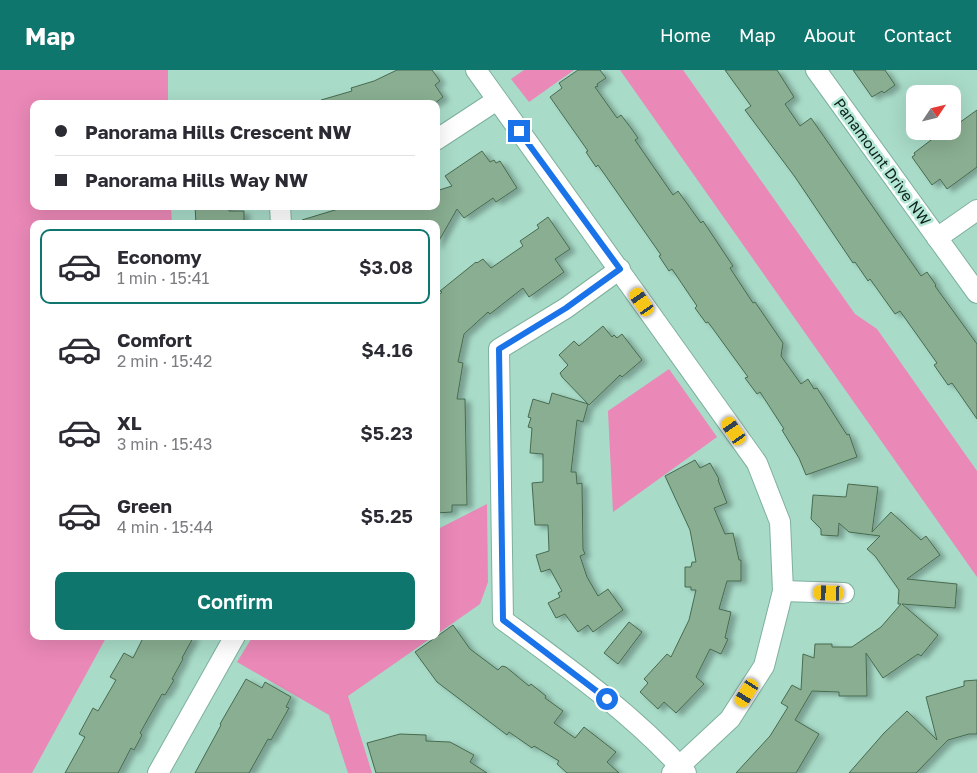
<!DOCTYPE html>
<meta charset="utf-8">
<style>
body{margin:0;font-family:"Golos Text",sans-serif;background:#f2f2f3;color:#2b2b33;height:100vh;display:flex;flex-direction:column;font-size:19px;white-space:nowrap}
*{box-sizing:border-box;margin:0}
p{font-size:16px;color:#7c7c81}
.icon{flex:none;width:28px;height:28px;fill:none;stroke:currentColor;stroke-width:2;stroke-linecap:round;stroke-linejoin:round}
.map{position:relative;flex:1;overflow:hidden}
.side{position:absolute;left:30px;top:150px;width:410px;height:420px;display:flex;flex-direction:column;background:#fff;border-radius:10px;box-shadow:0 5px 20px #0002}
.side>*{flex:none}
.banner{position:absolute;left:30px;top:30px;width:410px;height:110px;border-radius:10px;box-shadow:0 5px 20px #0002;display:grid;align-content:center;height:110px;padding:0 25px;background:#fff}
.needle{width:32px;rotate:55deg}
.tools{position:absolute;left:906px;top:15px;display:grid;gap:10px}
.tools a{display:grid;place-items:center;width:55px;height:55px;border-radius:10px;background:#fff;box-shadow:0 5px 20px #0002;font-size:25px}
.end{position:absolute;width:22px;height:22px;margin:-11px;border:6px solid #1a73e8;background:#fff;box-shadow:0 0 0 2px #fff}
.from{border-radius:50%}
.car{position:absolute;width:15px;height:30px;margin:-15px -8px;border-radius:6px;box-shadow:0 0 4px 1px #0007;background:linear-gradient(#f5c518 24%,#345 0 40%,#f5c518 0 76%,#345 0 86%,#f5c518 0)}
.banner b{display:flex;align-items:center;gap:18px;height:48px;font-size:19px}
.banner b+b{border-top:1px solid #e1e1e2}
.banner i{width:12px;height:12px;background:#2b2b33}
ul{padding:9px 0 0;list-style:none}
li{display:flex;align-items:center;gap:15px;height:75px;margin:0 10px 8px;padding:0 15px;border:2px solid transparent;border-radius:10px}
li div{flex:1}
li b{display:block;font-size:19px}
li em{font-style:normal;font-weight:600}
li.on{border-color:#0f766e}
li>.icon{width:45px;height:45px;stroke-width:1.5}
.button{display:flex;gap:10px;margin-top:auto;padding:10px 25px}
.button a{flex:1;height:58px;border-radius:10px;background:#0f766e;color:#fff;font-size:20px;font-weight:600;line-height:58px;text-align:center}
header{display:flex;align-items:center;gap:30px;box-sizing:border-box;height:70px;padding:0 25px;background:#0f766e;color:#fff}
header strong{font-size:24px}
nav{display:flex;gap:28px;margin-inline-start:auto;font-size:18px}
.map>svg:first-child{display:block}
.green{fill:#ea88b7}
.building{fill:#89ae91;stroke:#486b50;filter:url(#shadow)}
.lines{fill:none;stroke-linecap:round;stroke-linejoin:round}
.minor-casing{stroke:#7eb09e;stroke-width:22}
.minor{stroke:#fff;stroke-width:20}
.route{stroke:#1a73e8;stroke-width:6}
.labels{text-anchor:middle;stroke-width:5;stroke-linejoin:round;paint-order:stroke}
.street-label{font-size:15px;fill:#0c211a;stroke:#b4e8d5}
</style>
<header>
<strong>Map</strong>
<nav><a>Home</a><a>Map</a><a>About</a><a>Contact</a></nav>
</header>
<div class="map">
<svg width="977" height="703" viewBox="0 0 977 703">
<defs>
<filter id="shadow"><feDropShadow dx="5.5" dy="3" stdDeviation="2.5" flood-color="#0004"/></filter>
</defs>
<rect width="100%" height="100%" fill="#a8dbc8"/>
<g class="green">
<path d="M0,0H168V34H34V136H171L172,154H34V566H107L32,703H0Z"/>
<path d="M524,0H574L529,32L511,9Z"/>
<path d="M620,0H683L855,244L877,259L977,401V507Z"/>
<path d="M669,299L717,367L613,442L608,341Z"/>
<path d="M487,434L488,512L480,534L436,565V460Z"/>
<path d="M253,566H434L348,626L372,703H348L329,645L237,592Z"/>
</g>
<g class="building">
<path d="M397,0H432L440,11L435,15L443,27L434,34H321V30L352,21L351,18L374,11Z"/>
<path d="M578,0H600L606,8L597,14L598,16L595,17L617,48L621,45L631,58L638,68L635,70L673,125L678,121L701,153L703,151L733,196L730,198L753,233L755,232L783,273L781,286L801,314L808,309L814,319L817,318L847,365L849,364L857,387L806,405L799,388L782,360L784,359L760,322L757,324L745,308L748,307L708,252L706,253L695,238L697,236L672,199L669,201L659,186L661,185L598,95L596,97L586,82L588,81L550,27L562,18L559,13Z"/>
<path d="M725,0H777L794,27L785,34L800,56L811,48L921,206L927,202L936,215L935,216L977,274V349L952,313L948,315L934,295L937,293L900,241L895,244L870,209L868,211L855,192L853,193L795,107L745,40L751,36Z"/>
<path d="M853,0H885L895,15L884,23L882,21L872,27Z"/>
<path d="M977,40V97L947,119L940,109L932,115L912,87L915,85L914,83L943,61H952V58Z"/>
<path d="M482,81L490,92L494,90L496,93L500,91L517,118L496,132L493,128L464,148L457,139L436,176V154H302V150L348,136H436V121L452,116L445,106Z"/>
<path d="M195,136H228L229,141H244V154H196Z"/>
<path d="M548,147L570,179L555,189L564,202L529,227L523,218L490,244L488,242L464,264L458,292L463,293L457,329H465L467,435H452V442L436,443V228L442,222L440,221L476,192L477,193L483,189L491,198L523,176L520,171L539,158L537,155Z"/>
<path d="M603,256L612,267L614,265L617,268L622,264L642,290L622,307L620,305L589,335L562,307L560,303L568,295L559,285L574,271L579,276Z"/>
<path d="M552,323L588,334L583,352L577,350L571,402H576L577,414L582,413L583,479L585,484L580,486L587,507L598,526L608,519L623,540L593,562L588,555L578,562L565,544L556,548L548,533L560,527L558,523L562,521L550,499L541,502L536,485L549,481L548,455H535L532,413L543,412V384L530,383L532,358L528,357L531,348L528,347L533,329L549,334Z"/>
<path d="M695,390L700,398L710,393L719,409L718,410L727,433L714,438L725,464L733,463L739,490H741V511H727L719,539L731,542L725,568L728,569L721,584L710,579L696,607L704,614L676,643L664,632L658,639L640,622L648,613L644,609L667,584L671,587L689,550L696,520H691V517H685V497H691L692,492H696L690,460L665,406Z"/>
<path d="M848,414L878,417L872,462L891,442L921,470L926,466L940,485L907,509L957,514L955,538L902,534L938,565L921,586L918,584L883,608L866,583L867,626H839V622L812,621L795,650L819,664L796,703H736L770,666L788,637L781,633L792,615L801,620L803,584L814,588L815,574H832V577H852L881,557L901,534H898L899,520L875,486L867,479L880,466L849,462L839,453L838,466L821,465V459L811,449L813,425L846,427Z"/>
<path d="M629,552L642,562L618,594L604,583Z"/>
<path d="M453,555L470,579L498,600L502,596L506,597L529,616L531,614L546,626L545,628L563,641L554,653L575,668L584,657L616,682L607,692L619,703H567L557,694L559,691L534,676L532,678L509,662L507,665L437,612L415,582Z"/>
<path d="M144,566H194L182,588L183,589L172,609L174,610L165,625L162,624L140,663L142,665L134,680L131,678L118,703H65L85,667L79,664L93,638L98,641L116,610L110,607L124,583L133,588Z"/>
<path d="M246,609L262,618L265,612L291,627L286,637L289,638L271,670L268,669L249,703H195L220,657L221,655L220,654Z"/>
<path d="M977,610V664H969L948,670L916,703H849L884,663L907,641L937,670L926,627L964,616V611Z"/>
<path d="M400,664L426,665V671L450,672L474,685L470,692L487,703H376L367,673Z"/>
</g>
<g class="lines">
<g class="minor-casing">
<g id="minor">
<path d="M476,0L757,393L780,452L783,521L764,596L730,649L672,703"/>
<path d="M816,0L977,223"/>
<path d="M436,70L497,30"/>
<path d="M280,136L281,154"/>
<path d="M937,168L977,140"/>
<path d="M620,199L566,238L499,279L503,550C567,597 633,644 686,703"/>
<path d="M783,521L844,523"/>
<path d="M158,703L235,566"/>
</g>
</g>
<use href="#minor" class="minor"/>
</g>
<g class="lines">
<path class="route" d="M519,61L620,199L566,238L499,279L503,550L607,629"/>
</g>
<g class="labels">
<g class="street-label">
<text transform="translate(882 92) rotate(54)" y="5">Panamount Drive NW</text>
</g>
</g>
</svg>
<div class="tools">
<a><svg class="needle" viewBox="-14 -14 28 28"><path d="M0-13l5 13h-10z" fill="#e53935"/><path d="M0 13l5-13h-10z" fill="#7c7c81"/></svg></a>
</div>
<i class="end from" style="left:607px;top:629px"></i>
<i class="end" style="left:519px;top:61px"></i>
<i class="car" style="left:642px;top:232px;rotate:325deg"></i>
<i class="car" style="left:734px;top:361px;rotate:325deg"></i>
<i class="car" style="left:829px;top:523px;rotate:272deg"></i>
<i class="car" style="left:747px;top:623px;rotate:212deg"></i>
<div class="banner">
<b><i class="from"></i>Panorama Hills Crescent NW</b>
<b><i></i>Panorama Hills Way NW</b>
</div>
<section class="side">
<ul>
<li class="on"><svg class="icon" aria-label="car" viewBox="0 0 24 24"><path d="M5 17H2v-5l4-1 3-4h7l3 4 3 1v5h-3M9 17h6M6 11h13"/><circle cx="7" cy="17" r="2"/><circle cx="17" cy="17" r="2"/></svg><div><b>Economy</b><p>1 min · 15:41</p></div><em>$3.08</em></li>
<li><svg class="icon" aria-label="car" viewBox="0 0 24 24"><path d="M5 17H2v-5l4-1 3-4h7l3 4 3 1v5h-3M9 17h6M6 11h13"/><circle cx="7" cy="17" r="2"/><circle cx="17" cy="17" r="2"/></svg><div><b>Comfort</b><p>2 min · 15:42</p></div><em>$4.16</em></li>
<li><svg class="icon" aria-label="car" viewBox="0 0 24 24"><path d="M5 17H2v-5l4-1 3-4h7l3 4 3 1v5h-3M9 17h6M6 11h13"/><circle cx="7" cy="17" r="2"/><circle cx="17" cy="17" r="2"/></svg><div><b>XL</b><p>3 min · 15:43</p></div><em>$5.23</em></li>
<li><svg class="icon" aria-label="car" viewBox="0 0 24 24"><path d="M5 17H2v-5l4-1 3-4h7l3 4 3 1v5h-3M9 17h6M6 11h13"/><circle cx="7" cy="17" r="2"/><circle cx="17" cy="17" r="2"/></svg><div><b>Green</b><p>4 min · 15:44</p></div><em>$5.25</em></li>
</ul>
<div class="button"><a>Confirm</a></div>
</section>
</div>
